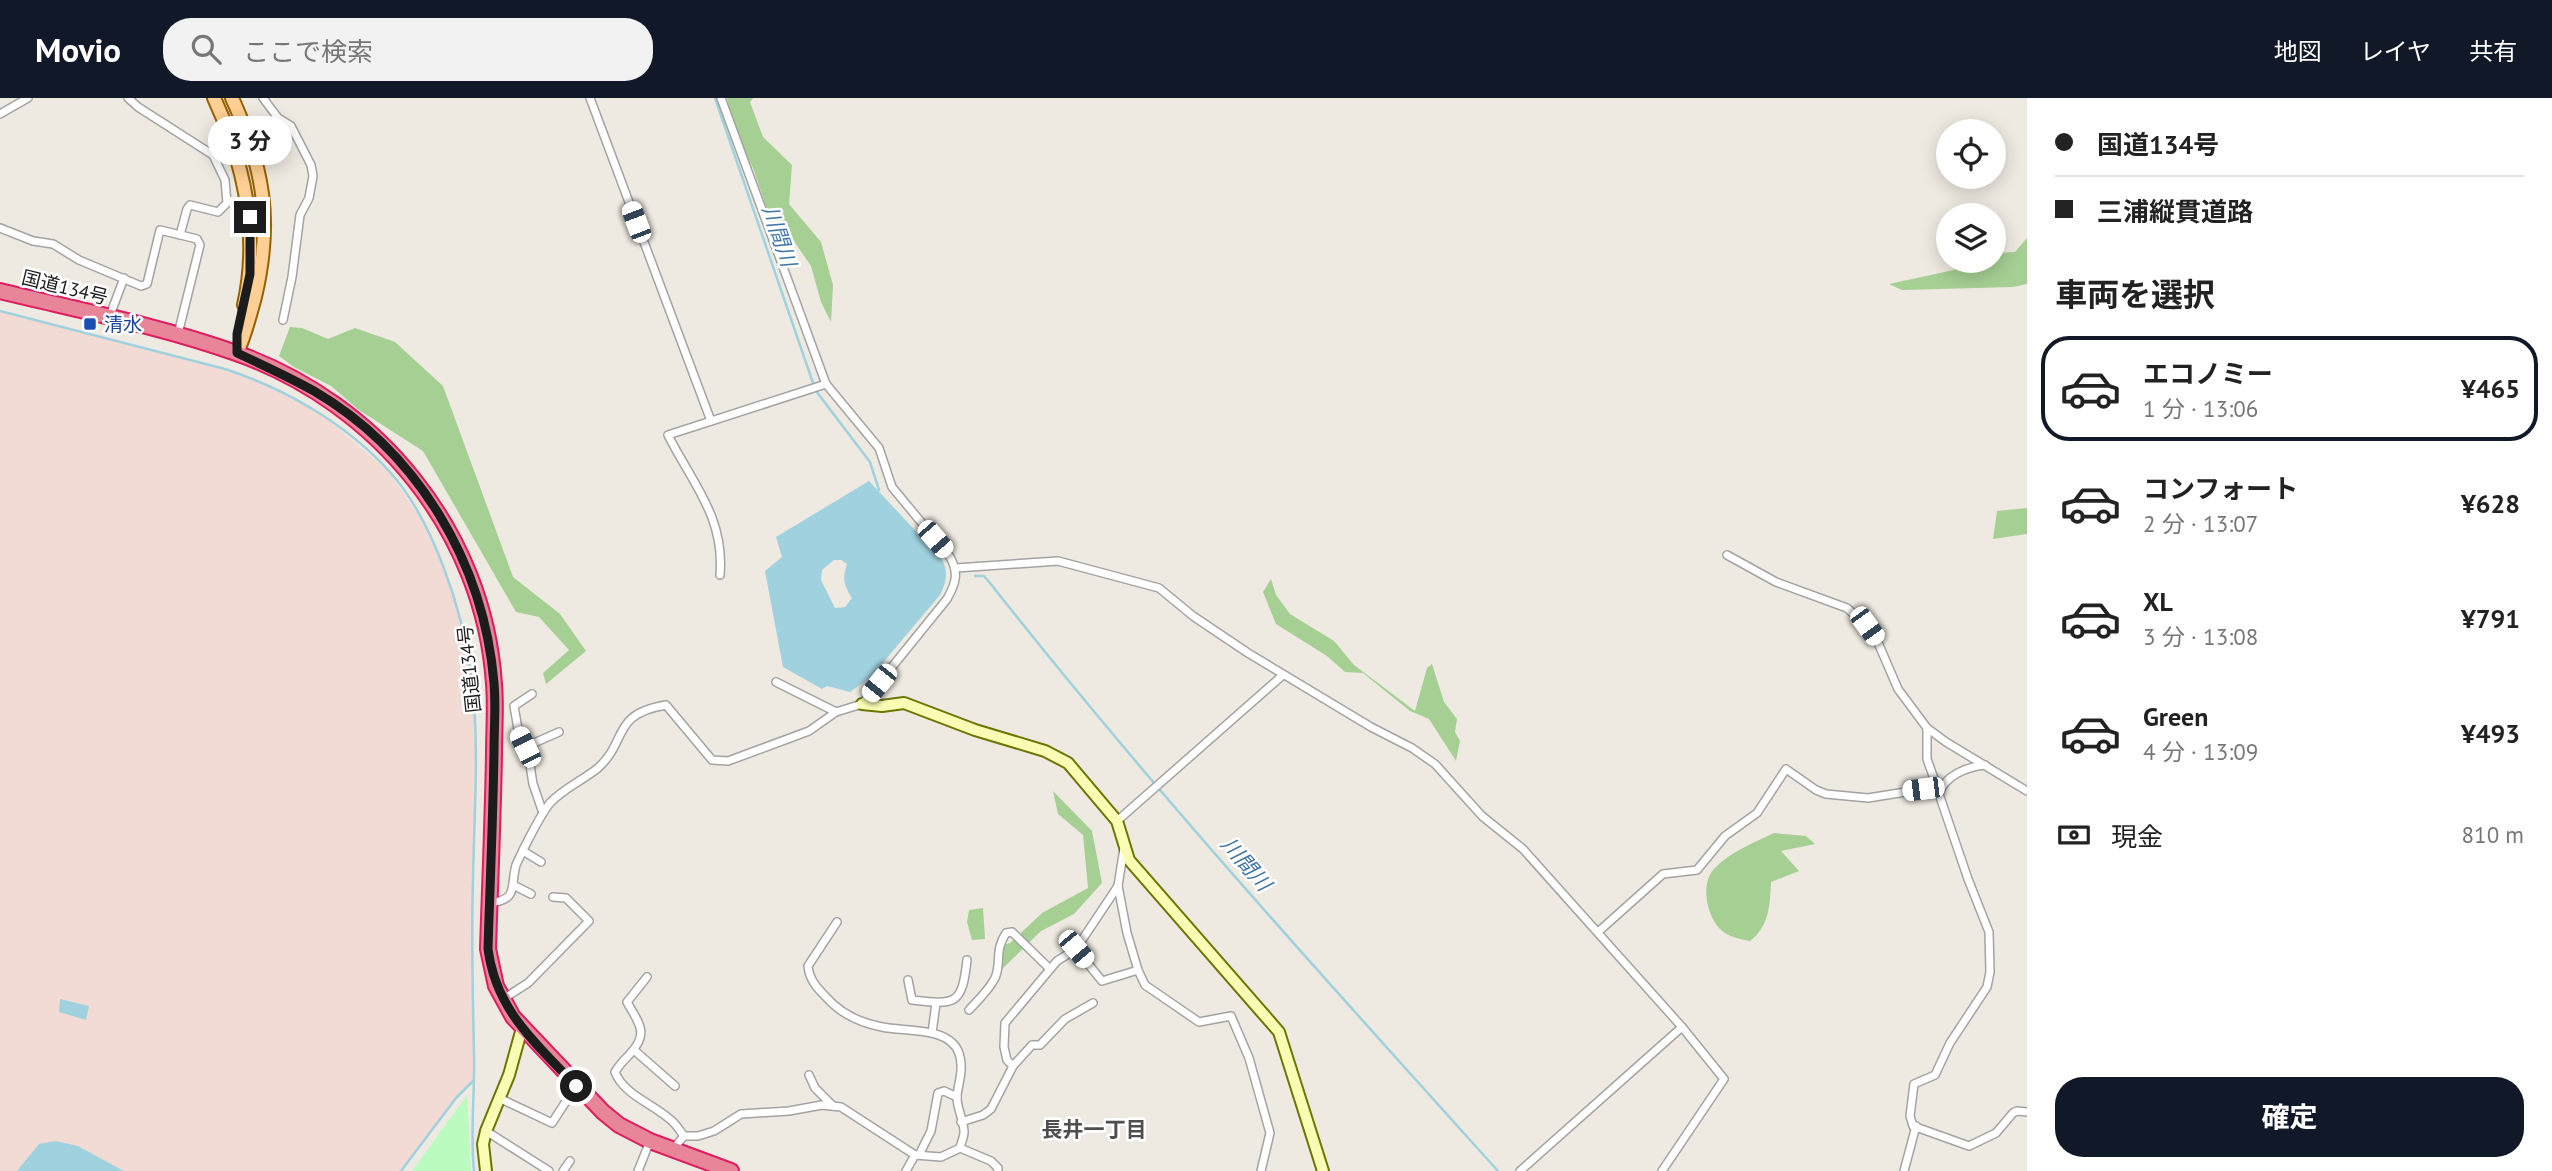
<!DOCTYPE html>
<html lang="ja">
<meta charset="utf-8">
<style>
body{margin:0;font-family:"PT Sans","Noto Sans JP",sans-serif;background:#f2f2f2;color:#222;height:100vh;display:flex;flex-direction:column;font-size:26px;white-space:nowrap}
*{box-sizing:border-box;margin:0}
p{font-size:23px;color:#767676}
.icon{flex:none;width:38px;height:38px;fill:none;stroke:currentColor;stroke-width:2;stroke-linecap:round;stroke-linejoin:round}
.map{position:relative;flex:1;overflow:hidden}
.panel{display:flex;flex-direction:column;background:#fff;width:525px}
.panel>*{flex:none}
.top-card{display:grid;align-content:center;height:154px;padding:0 28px;background:#fff}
.fabs{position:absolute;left:1936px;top:21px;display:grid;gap:14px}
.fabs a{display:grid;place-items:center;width:70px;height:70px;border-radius:50%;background:#fff;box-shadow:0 4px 18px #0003;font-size:35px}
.end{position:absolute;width:32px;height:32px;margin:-16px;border:9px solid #1c1c1c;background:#fff;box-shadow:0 0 0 4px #fff}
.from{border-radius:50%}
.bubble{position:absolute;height:49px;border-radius:24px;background:#fff;box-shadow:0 4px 18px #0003;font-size:23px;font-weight:700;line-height:49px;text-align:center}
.car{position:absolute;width:21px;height:42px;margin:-21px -10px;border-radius:9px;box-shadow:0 0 5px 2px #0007;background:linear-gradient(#fff 24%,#345 0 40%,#fff 0 76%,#345 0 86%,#fff 0)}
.top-card b{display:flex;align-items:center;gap:24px;height:66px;font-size:26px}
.top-card b+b{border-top:2px solid #e0e0e0}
.top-card i{width:18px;height:18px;background:#222}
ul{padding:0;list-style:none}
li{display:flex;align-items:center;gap:21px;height:105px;margin:0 14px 10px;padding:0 14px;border:4px solid transparent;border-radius:28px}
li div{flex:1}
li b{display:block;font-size:26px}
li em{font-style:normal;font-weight:700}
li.current{border-color:#111827}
li>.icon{width:63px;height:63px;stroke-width:1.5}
h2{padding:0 28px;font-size:32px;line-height:84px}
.pay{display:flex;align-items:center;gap:18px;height:77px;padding:0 28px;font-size:26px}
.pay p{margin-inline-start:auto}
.button{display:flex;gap:14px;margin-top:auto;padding:14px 28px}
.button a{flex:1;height:80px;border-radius:28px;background:#111827;color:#fff;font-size:28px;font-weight:700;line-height:80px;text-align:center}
header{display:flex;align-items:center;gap:42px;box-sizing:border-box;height:98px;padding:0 35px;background:#111827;color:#fff}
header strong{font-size:33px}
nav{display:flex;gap:38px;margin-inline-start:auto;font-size:24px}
.search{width:490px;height:63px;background:#f2f2f2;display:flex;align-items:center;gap:18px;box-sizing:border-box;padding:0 24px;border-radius:28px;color:#767676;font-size:26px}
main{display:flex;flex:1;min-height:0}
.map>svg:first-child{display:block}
.military{fill:#f1dbd4}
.forest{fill:#a6cf94}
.park{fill:#bbfbc0}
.water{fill:#a0d1de;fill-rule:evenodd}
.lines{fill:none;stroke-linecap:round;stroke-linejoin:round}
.stream{stroke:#a0d1de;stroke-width:2.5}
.street-casing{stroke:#a3a3a3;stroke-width:10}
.secondary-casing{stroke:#6b7601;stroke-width:14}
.primary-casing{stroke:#956200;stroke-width:16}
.highway-casing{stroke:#de1d61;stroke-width:18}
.street{stroke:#fff;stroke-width:7}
.secondary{stroke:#f9fcb2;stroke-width:10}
.primary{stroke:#ffd096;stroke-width:12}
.highway{stroke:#e98599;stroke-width:14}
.route{stroke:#1c1c1c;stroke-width:9}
.transit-dot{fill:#1a4fb4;stroke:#fff;stroke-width:2.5}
.labels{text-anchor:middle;stroke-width:5;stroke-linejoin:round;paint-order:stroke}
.street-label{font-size:19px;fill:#1c1c1c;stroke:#fff}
.transit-label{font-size:19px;fill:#164399;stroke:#fff;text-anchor:start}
.water-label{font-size:21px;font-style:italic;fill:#4376a7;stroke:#fff}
.neighbourhood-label{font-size:21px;font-weight:bold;fill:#4f4f4f;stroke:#fff}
</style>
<header>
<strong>Movio</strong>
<div class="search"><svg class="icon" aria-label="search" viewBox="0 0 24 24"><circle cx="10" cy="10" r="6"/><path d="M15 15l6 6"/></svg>ここで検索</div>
<nav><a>地図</a><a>レイヤ</a><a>共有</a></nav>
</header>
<main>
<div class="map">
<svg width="2027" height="1073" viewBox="0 0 2027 1073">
<rect width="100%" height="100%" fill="#eeeae1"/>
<path class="military" d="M0,213L225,271L257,282L294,300L327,321L389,374L421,421L438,456L456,505L471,575L475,631L472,865L474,973L473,983L456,1000L402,1073H124L78,1048L39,1046L17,1073H0Z"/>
<g class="forest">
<path d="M727,0H753L750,4L763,39L792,67L789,106L821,144L833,187L831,224L821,204L811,168L785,130L767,111L753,70L732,28Z"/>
<path d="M2027,140V186L2013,189L1902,192L1889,186L1954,172L1966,163H1993V155L2015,154Z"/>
<path d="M290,229L302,230L328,241L355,230L395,244L443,288L513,479L560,516L586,553L546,586L543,575L569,552L539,519L516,514L423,353L359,312L331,288L294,269L279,258Z"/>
<path d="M2027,410V436L1993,441L1997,413Z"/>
<path d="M1271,481L1276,497L1290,516L1334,543L1354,567L1415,613L1427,570L1432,566L1444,604L1457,621L1455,634L1460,643L1456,663L1429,621L1410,613L1363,575L1345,574L1327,558L1276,526L1263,494Z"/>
<path d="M1053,693L1092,733L1102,785L1074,816L1041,833L1000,873L1003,847L1010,845L1042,815L1088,790L1083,737L1058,716Z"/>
<path d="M1774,735L1806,738L1815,746L1781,753L1799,773L1771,784C1770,807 1769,829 1750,843C1740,841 1728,839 1720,831C1707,818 1700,786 1714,771C1730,754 1753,745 1774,735Z"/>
<path d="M983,810L985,841L972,842L967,824L969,812Z"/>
</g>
<path class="park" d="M467,997L471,1073H412Z"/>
<g class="water">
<path d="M869,383L940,459C949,471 947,483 940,497L870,580L850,594L827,588L822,591L783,569L765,473L782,459L776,439ZM834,462H841L847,466C842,481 844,487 852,500L845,509L835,510L821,482L822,472Z"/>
<path d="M60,901L89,908L86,922L59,914Z"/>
<path d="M56,1043L78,1048L124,1073H17L39,1046Z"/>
</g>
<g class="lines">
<g class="stream">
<path d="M715,0L813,285"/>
<path d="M0,213L225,271C286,291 345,325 389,373C433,421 463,513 471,577C480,644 474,714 473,783C471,841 473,899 474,957C475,995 470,1035 474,1073"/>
<path d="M816,293L870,364L879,392"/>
<path d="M975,478H984L990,485C1151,690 1325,881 1498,1073"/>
<path d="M401,1073L456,1000L473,983"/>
</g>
<g class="street-casing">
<g id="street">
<path d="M128,0L138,9L213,57L225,82L227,105L218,114L190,107L187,111L180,137"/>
<path d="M263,0L278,20L291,28L311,67L313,78L309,100L300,117L292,179L283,222"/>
<path d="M590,0L711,323"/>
<path d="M721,0L826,286L879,350L892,389L950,459C959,475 956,485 947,501L862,606L836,614L776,584"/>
<path d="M0,16L28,0"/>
<path d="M0,130L33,143L53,146L79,162L141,188L147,186L160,132L197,141L200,147L178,236"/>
<path d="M109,220L124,180"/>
<path d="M1727,457L1776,484L1847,510L1863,524L1876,540L1898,591L1927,630L1946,644L2027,693"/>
<path d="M956,470L1058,463L1159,490L1193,518L1248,555L1371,629L1412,650L1435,666L1482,718L1523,751L1682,929L1724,981L1662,1073"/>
<path d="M720,477C725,419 692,385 668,337L826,286"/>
<path d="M532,596L514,608L519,637L528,654L533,686L543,715"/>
<path d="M1927,630V661L1937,689"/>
<path d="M525,649L559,634"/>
<path d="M1985,667C1967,669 1945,677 1939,696L1968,781L1989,834L1990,874L1987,889L1950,945L1935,977L1914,986L1910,1018L1913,1028L1969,1048L1996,1035L2013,1015L2017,1013L2027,1014"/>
<path d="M1117,723L1283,577"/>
<path d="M1124,750L1118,788L1127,835L1138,872L1145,887L1199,924L1231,918L1249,960L1270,1035L1261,1073"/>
<path d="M523,753L541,764"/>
<path d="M513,787L531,796"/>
<path d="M489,805C519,802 510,789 516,767C518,762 521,757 523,752C531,737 539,719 550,705C563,691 583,682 598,670C628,643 611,616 666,607L712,662L728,663L809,633L836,614"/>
<path d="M837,824L808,868C809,881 817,890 826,899C840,915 861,925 882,929C905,934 949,928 959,955C964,970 959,983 957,997C956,1009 964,1022 964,1034C964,1039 961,1045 960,1050L941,1059L915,1057L906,1073"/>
<path d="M1598,834L1663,776L1697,772L1725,738L1757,715L1786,671L1816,692L1826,696L1868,700L1937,689L1940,692"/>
<path d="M1076,851L1102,883L1138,872"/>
<path d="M647,879L627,904C639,926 650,935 629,957C624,962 619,967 615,974C624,998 657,1007 674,1025C677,1028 681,1034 684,1038"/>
<path d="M908,882L912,902C955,907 962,908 967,862"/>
<path d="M503,901L528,885L589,823L566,800L553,799"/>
<path d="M969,912C978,902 989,892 995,880C1002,864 994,853 1006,835L1012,834L1050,871"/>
<path d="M932,935L936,905"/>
<path d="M634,952L675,988"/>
<path d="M1013,968L1007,962L1004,949L1005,925L1057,863L1076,851L1118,788"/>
<path d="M809,977L815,990L833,1008"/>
<path d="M499,1000L552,1025L576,988"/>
<path d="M961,1024L983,1017L991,1011L1013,968L1032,947H1040L1065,921L1093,905"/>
<path d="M486,1033L549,1073"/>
<path d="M960,1050L991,1063L998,1070V1073"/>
<path d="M673,1051L684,1038H698L714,1033L741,1016L789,1013L822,1007L841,1009L915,1057"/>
<path d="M919,1057L931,1033L938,995L944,993L957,999"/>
<path d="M563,1073L570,1063"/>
<path d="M638,1073L650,1043"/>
<path d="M1520,1073L1682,929"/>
<path d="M1904,1073L1916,1028"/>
</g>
</g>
<g class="secondary-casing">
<g id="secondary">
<path d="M862,606L882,608L904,605L975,632L1045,653L1068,665L1117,723L1129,762L1279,934L1323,1073"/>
<path d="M486,1073L483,1046L486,1033L509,977L522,930"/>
</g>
</g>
<g class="primary-casing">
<g id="primary">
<path d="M214,0C244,65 260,135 244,207"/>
<path d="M232,0C264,70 273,123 255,199C250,218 245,237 237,255"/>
</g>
</g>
<g class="highway-casing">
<path id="highway" d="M0,193C78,212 160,228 236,255C378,305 484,434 494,586C496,609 494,632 494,655C493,720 490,786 488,851L496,888L513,919L603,1014L619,1027L650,1043L731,1073"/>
</g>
<use href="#street" class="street"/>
<use href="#secondary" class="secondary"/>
<use href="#primary" class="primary"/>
<use href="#highway" class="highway"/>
</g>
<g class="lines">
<path class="route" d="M250,119V176L237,236V255C263,267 289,279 314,293C418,354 484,465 494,585C496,608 494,631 494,654C493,720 490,785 488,851C496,913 536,945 576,988"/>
</g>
<rect class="transit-dot" x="83" y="219" width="14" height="14" rx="3.5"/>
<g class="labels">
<g class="street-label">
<text transform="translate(65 189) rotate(14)" y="7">国道134号</text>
<text transform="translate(469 571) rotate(-96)" y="7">国道134号</text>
</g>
<g class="transit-label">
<text x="104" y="233">清水</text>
</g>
<g class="water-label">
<text transform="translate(779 138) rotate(71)" y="7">川間川</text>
<text transform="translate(1246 766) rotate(49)" y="7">川間川</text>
</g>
<g class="neighbourhood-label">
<text x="1094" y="1039">長井一丁目</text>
</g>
</g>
</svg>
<div class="fabs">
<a><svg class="icon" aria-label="locate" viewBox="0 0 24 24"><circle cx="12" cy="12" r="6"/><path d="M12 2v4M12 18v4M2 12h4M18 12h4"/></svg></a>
<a><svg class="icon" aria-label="layers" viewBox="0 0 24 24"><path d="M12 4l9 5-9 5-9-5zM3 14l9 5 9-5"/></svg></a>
</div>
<i class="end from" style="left:576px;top:988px"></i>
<i class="end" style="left:250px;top:119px"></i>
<div class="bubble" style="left:208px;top:18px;width:84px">3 分</div>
<i class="car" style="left:636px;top:124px;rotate:339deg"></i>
<i class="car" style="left:935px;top:441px;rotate:139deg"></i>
<i class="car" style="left:1867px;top:528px;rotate:144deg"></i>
<i class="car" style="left:879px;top:585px;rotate:219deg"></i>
<i class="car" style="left:525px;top:649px;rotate:334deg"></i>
<i class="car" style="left:1923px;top:691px;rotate:263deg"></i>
<i class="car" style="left:1076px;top:851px;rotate:140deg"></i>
</div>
<section class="panel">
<div class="top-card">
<b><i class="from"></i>国道134号</b>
<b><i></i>三浦縦貫道路</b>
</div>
<h2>車両を選択</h2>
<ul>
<li class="current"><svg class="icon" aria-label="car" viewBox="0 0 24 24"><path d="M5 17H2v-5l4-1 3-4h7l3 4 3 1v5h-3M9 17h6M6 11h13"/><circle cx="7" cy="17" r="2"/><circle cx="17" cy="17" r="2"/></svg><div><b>エコノミー</b><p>1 分 · 13:06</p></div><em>¥465</em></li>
<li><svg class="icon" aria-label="car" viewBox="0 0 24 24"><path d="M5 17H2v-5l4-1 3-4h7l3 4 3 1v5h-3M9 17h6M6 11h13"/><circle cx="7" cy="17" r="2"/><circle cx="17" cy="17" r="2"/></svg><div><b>コンフォート</b><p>2 分 · 13:07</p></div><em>¥628</em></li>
<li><svg class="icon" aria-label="car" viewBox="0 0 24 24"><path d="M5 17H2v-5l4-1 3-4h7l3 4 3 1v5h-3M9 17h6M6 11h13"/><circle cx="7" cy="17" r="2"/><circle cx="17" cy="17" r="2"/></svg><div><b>XL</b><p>3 分 · 13:08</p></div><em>¥791</em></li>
<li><svg class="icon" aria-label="car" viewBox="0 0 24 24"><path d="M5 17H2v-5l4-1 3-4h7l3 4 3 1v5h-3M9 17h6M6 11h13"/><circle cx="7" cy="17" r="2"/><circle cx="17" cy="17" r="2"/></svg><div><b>Green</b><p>4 分 · 13:09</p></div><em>¥493</em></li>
</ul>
<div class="pay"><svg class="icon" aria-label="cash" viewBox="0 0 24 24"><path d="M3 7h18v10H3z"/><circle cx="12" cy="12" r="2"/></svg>現金<p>810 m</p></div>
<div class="button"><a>確定</a></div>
</section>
</main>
